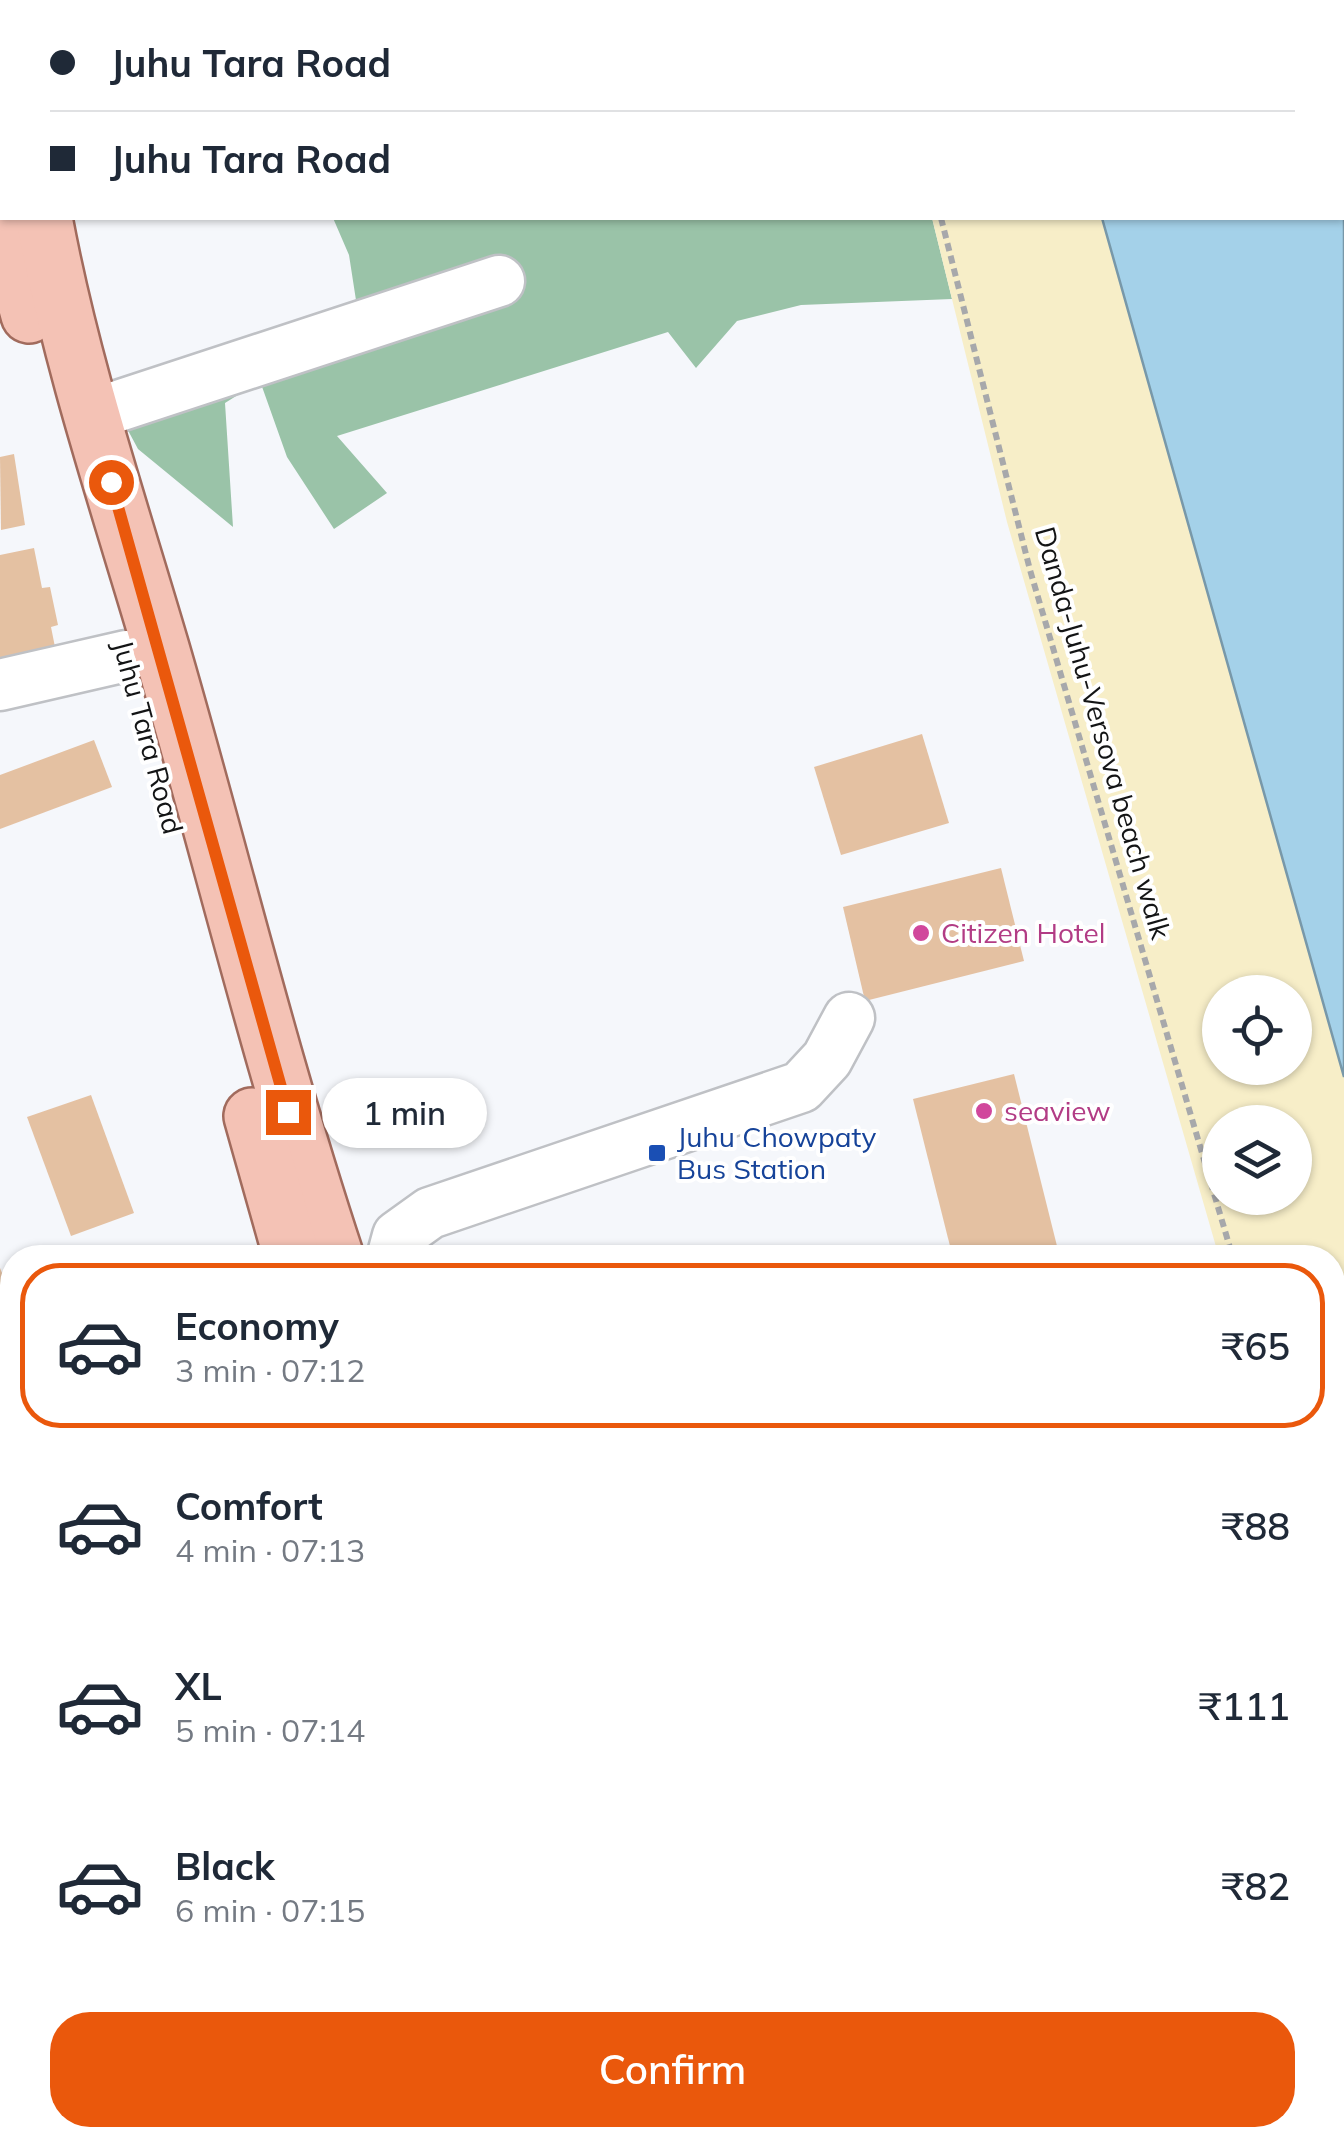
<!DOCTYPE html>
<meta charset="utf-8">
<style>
body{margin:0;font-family:Mulish,sans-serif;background:#f6f6f7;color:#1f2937;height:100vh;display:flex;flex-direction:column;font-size:38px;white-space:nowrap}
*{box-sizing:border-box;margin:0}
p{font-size:32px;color:#747a83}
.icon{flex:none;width:55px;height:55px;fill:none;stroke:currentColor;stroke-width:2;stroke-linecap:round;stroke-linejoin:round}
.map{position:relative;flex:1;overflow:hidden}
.drawer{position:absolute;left:0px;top:1245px;width:1345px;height:902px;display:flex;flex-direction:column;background:#fff;border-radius:40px 40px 0 0;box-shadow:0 2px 8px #0004}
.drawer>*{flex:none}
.banner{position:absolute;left:0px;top:0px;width:1345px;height:220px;box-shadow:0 2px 8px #0004;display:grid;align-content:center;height:220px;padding:0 50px;background:#fff}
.buttons{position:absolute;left:1202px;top:975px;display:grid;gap:20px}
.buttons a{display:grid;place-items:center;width:110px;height:110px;border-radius:50%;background:#fff;box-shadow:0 2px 8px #0004;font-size:50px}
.end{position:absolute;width:45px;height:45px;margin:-22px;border:12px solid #ea580c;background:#fff;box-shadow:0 0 0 5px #fff}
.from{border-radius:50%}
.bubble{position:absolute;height:70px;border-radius:35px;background:#fff;box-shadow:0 2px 8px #0004;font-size:32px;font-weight:600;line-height:70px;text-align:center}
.banner b{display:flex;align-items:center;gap:35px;height:95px;font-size:38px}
.banner b+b{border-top:2px solid #e0e1e3}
.banner i{width:25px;height:25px;background:#1f2937}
ul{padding:18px 0 0;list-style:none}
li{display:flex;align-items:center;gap:30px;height:165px;margin:0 20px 15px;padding:0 30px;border:5px solid transparent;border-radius:40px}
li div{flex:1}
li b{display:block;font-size:38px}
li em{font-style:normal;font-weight:600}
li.active{border-color:#ea580c}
li>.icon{width:90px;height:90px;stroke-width:1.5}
.action{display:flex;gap:20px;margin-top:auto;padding:20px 50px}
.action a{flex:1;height:115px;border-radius:40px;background:#ea580c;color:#fff;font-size:40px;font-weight:600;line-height:115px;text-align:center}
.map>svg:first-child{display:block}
.green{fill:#bae2c7}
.forest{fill:#9ac3a8}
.sand{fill:#f7eec8;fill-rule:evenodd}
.water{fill:#a4d1e9;stroke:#7898a9;stroke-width:2.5}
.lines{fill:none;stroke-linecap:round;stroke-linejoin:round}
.runway{stroke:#b2b4b6;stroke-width:255}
.building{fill:#e4c1a2}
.minor-casing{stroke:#bfc1c5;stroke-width:55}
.major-casing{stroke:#a16b5d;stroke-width:60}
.path{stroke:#a7a8ab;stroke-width:6;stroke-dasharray:8 5;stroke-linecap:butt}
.minor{stroke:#fff;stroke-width:50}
.major{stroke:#f4c2b5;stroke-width:55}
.route{stroke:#ea580c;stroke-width:12}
.hotel-dot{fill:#d1479c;stroke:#fff;stroke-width:4}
.transit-dot{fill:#1a4fb4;stroke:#fff;stroke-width:4}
.labels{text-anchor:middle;stroke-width:8;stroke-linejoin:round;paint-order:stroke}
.street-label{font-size:28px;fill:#131415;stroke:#fff}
.hotel-label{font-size:28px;fill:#b23c85;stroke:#fff;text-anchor:start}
.transit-label{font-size:28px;fill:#164399;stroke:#fff;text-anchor:start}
</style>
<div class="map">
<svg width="1344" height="2147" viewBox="0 0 1344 2147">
<rect width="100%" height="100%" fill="#f5f7fb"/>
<g class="green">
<path d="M0,1442L12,1444V2046L0,2051Z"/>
<path d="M556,2135H1045L1033,2147H521Z"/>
</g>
<g class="forest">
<path d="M67,0H608L609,2H69Z"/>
<path d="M333,218H932L952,299L801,305L737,321L696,368L668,332L337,436L387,493L334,529L287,457L260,381L225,403L233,527L138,449L109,395L362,339L349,255Z"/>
</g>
<path class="sand" d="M932,218H1107L1344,1017V2120L1332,2091V1258L1219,1257L1007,522ZM1220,992H1295V1068H1220ZM1220,1122H1295V1198H1220Z"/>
<path class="water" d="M1041,0H1344V1077L1102,218H1342V2Z"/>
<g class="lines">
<path class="runway" d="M79,2147L114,2135"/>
</g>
<g class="building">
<path d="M14,454L25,525L1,530L0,457Z"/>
<path d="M34,548L42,588L50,587L58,625L51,627L56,652L0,663V555Z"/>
<path d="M922,734L949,823L841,855L814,767Z"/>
<path d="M94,740L112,787L0,829V775Z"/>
<path d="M1001,868L1024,961L865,1001L843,907Z"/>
<path d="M1014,1074L1060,1258H953L913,1099Z"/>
<path d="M91,1095L134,1213L71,1236L27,1117Z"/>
<path d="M0,1268L12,1298V1329L0,1335Z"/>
</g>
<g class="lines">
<g class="minor-casing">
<g id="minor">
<path d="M91,415L499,281"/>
<path d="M0,685L126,656"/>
<path d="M392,1258L398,1236L430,1213L801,1087L827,1059L849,1018"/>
<path d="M0,1389L12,1385"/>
<path d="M1058,2147L1068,2135"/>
</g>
</g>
<g class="major-casing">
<g id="major">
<path d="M4,0V2"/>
<path d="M3,218L29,315"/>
<path d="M44,218C71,364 119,505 161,648C220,851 269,1056 336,1258"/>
<path d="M252,1116L292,1258"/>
<path d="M1139,2135L1144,2147"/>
<path d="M1216,2135L1221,2147"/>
</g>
</g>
<g class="path">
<path d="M885,0L886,2"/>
<path d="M941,218L1030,570L1233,1258"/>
<path d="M1332,1543L1344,1566"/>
</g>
<use href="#minor" class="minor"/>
<use href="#major" class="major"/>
</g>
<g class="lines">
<path class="route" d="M111,482L288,1112"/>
</g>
<g class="hotel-dot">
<circle cx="921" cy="933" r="10"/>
<circle cx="984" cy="1111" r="10"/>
</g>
<rect class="transit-dot" x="647" y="1143" width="20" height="20" rx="5"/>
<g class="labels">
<g class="street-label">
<text transform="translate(1103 733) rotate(74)" y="10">Danda-Juhu-Versova beach walk</text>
<text transform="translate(148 737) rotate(75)" y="10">Juhu Tara Road</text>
</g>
<g class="hotel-label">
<text x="941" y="943">Citizen Hotel</text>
<text x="1004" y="1121">seaview</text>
</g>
<g class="transit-label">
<text x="677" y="1147">Juhu Chowpaty<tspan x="677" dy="32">Bus Station</tspan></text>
</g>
</g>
</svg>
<div class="buttons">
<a><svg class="icon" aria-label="locate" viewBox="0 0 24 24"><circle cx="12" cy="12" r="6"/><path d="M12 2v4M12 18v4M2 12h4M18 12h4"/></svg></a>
<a><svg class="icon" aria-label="layers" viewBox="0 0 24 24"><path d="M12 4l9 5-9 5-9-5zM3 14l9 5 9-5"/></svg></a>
</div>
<i class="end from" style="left:111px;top:482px"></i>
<i class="end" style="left:288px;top:1112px"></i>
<div class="bubble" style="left:322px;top:1078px;width:165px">1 min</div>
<div class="banner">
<b><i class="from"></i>Juhu Tara Road</b>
<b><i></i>Juhu Tara Road</b>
</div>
<section class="drawer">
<ul>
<li class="active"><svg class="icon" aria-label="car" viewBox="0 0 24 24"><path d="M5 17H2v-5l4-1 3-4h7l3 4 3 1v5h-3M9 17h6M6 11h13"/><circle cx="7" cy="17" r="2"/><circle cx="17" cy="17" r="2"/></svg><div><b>Economy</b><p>3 min · 07:12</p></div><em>₹65</em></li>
<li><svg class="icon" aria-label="car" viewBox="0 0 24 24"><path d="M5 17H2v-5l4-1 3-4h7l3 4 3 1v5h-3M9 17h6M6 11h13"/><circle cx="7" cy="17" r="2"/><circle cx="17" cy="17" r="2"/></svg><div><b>Comfort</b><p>4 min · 07:13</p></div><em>₹88</em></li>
<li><svg class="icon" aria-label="car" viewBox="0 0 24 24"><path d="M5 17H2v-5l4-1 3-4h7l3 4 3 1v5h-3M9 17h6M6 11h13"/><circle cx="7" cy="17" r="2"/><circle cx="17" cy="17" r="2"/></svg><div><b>XL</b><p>5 min · 07:14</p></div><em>₹111</em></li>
<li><svg class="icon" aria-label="car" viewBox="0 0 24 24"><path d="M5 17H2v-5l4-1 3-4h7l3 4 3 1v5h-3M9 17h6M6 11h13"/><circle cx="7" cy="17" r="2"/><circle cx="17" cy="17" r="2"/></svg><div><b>Black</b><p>6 min · 07:15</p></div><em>₹82</em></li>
</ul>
<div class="action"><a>Confirm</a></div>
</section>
</div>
